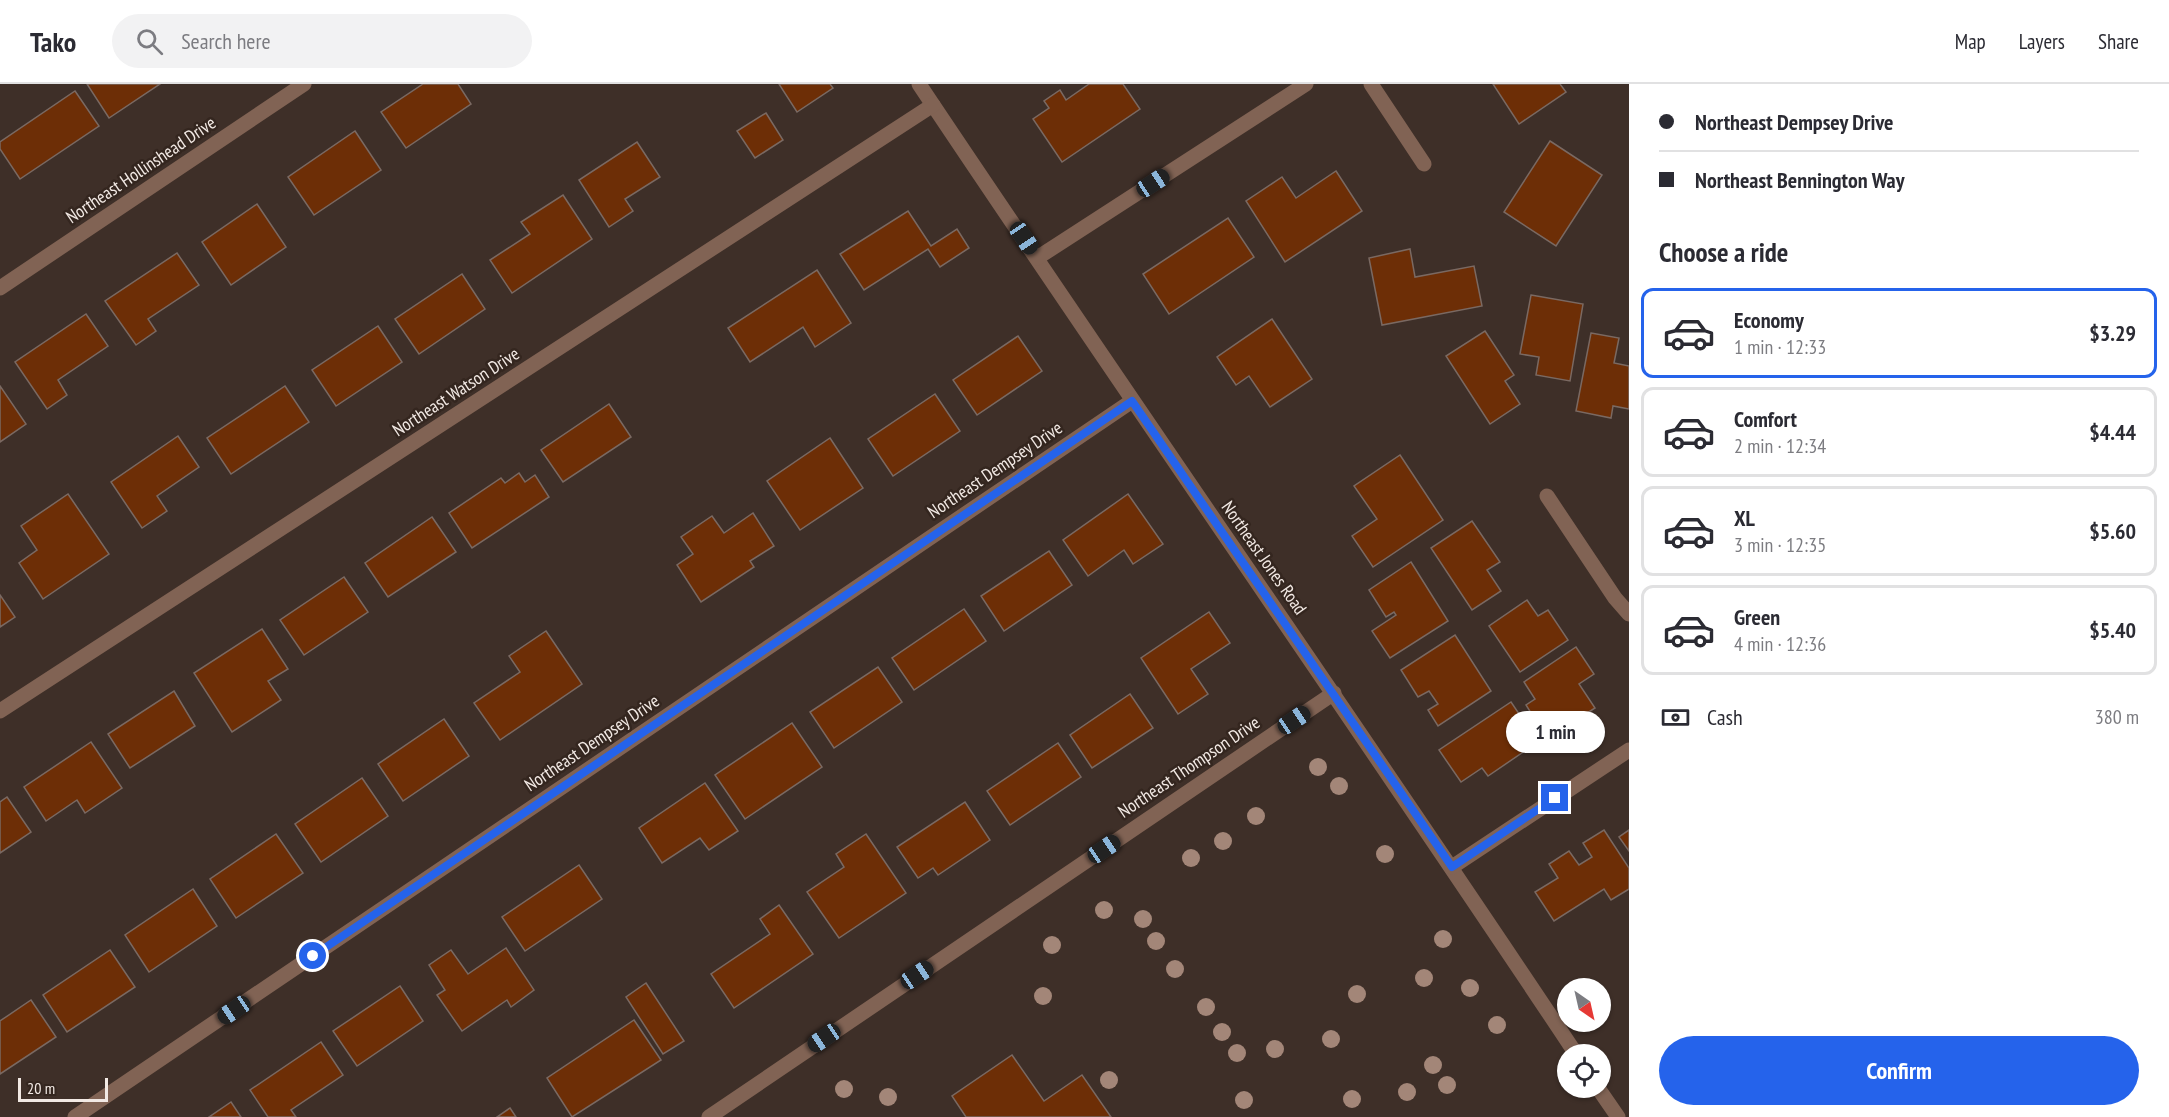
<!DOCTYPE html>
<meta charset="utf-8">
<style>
body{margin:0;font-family:"PT Sans Narrow",sans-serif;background:#f2f2f3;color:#2b2b33;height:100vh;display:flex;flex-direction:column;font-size:22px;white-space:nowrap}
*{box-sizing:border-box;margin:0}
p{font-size:20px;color:#7c7c81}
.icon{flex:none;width:33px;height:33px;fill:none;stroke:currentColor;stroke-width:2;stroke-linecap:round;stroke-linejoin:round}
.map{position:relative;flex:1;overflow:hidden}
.details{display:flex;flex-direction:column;background:#fff;width:540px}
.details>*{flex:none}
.banner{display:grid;align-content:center;height:132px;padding:0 30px;background:#fff}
.needle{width:39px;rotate:146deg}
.tools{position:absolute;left:1557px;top:894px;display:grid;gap:12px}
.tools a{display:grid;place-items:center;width:54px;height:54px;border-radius:50%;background:#fff;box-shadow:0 2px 4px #0004;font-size:30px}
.scale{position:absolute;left:18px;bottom:15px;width:90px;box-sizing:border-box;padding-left:6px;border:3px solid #f2e9e4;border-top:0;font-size:16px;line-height:21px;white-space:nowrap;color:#f2e9e4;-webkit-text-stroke:4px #34261f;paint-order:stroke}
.end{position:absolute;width:27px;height:27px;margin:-14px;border:8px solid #2563eb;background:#fff;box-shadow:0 0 0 3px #fff}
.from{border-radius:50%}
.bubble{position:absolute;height:42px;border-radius:21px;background:#fff;box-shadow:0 2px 4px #0004;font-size:20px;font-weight:700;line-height:42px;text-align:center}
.car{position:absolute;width:18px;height:36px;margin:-18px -9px;border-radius:8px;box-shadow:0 0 4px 2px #0007;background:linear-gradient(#222 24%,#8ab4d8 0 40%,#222 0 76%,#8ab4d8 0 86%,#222 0)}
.banner b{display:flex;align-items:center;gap:21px;height:57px;font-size:22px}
.banner b+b{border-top:2px solid #e1e1e2}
.banner i{width:15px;height:15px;background:#2b2b33}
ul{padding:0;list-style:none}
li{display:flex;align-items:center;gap:18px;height:90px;margin:0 12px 9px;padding:0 18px;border:3px solid #e1e1e2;border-radius:12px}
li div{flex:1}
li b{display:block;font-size:22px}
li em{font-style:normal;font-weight:700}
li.current{border-color:#2563eb}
li>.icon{width:54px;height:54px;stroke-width:1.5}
h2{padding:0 30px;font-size:27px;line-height:72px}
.pay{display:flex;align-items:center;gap:15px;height:66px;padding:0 30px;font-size:22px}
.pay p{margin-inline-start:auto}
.button{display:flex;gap:12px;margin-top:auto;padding:12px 30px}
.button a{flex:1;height:69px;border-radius:36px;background:#2563eb;color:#fff;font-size:24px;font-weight:700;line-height:69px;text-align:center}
header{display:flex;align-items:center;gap:36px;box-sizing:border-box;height:84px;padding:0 30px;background:#fff;border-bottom:2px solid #e1e1e2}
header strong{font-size:28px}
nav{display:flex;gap:33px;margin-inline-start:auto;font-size:21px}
.search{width:420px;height:54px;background:#f2f2f3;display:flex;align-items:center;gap:15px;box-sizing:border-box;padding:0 21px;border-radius:33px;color:#7c7c81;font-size:22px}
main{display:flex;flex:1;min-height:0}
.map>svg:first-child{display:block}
.building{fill:#6d2e06;stroke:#7a6962;stroke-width:1.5}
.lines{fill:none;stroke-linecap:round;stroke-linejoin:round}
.minor{stroke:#816354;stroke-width:15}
.tree{fill:#a38678}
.route{stroke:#2563eb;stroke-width:8}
.labels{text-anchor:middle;stroke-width:5;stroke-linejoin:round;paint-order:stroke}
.street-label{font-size:18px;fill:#f2e9e4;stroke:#34261f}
</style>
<header>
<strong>Tako</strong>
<div class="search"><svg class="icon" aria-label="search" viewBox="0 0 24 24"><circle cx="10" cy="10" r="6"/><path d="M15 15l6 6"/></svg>Search here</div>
<nav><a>Map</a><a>Layers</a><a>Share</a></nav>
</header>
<main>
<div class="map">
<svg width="1629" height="1033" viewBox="0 0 1629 1033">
<rect width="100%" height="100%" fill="#3e2f28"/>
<g class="building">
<path d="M87,0H160L109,34Z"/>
<path d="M423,0H458L471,20L406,64L381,28Z"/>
<path d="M779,0H830L833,4L797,28Z"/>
<path d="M1089,0H1123L1140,25L1062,78L1033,35L1049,24L1044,17L1060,6L1066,16Z"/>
<path d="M1493,0H1560L1566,8L1519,40Z"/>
<path d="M75,7L99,42L20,95L0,65V58Z"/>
<path d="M766,29L783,56L755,74L737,47Z"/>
<path d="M355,47L381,86L314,131L288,93Z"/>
<path d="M1550,57L1602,91L1556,162L1504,128Z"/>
<path d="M637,58L660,93L625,115L633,127L609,143L579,96Z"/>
<path d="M1336,87L1362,127L1285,178L1246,117L1282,93L1296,114Z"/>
<path d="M563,111L592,155L512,209L490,176L530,150L521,138Z"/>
<path d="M257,120L286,163L231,201L202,158Z"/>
<path d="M908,127L931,162L957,145L969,164L940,183L928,165L864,206L840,170Z"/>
<path d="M1228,134L1254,173L1169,230L1143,190Z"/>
<path d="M1410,165L1415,193L1474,182L1482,222L1382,241L1369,174Z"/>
<path d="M177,169L199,201L148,235L156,247L136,261L105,217Z"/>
<path d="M817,186L851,239L815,263L803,243L750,278L728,244Z"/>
<path d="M462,190L485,225L419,270L395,235Z"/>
<path d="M1531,211L1583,220L1570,297L1536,291L1539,273L1520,270Z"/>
<path d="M86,230L108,262L58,296L67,311L47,325L15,278Z"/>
<path d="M1272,235L1312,295L1270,323L1249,292L1236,301L1217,273Z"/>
<path d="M378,242L402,278L336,322L312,286Z"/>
<path d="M1485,247L1514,291L1505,297L1520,320L1490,340L1446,272Z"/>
<path d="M1591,249L1619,254L1614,279L1629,282V325L1613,322L1611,334L1576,327Z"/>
<path d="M1018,252L1042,287L977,331L953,296Z"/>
<path d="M0,302L26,340L0,358Z"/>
<path d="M285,302L309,338L231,390L207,354Z"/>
<path d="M935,310L960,347L893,392L868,355Z"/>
<path d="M609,320L631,353L563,398L541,366Z"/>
<path d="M178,352L199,383L157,412L167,427L142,444L111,398Z"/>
<path d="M830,354L863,404L800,446L767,397Z"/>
<path d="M1400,371L1443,436L1373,483L1352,452L1377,435L1354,402Z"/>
<path d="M519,389L525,398L535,391L549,413L472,464L449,429L501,394L505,399Z"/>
<path d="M68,410L109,470L43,515L19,479L37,466L21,442Z"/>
<path d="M1128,410L1163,460L1133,480L1124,466L1088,492L1063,456Z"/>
<path d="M753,429L774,462L750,477L754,483L701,518L677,481L693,470L681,453L712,432L724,449Z"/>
<path d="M432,433L456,468L388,513L365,479Z"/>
<path d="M1472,437L1500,478L1487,486L1501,507L1472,526L1431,464Z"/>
<path d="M1049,467L1072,501L1004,547L981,512Z"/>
<path d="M1411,478L1448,537L1390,574L1372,547L1396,531L1394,528L1386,533L1369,506Z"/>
<path d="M344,493L368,528L304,571L280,536Z"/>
<path d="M0,511L15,533L0,543Z"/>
<path d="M1527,516L1538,532L1548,526L1568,556L1520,588L1489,542Z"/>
<path d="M964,525L986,557L914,606L892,574Z"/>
<path d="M1209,528L1230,559L1191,585L1208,610L1178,630L1141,574Z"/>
<path d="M262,545L288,585L268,597L281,616L232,648L194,589Z"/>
<path d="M546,547L582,600L500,656L474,619L520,588L509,572Z"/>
<path d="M1455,551L1491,607L1438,642L1428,626L1438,620L1429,607L1418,613L1401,586Z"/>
<path d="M1576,563L1594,590L1579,600L1595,624L1555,650L1547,637L1539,642L1526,621L1535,615L1524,598Z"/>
<path d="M878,583L902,618L834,664L810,628Z"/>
<path d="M174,607L195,642L130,684L108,650Z"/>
<path d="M1130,610L1153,644L1092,684L1070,651Z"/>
<path d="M1511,618L1538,658L1488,692L1482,684L1461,698L1439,666Z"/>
<path d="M444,635L469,672L403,717L378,680Z"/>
<path d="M792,639L822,683L745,735L715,691Z"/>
<path d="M91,658L122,704L85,729L77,716L46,737L24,703Z"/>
<path d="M1058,659L1081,693L1010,741L987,707Z"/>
<path d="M362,694L388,732L321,778L295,740Z"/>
<path d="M705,699L738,747L709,766L700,754L662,779L639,744Z"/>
<path d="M7,713L31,748L0,769V718Z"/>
<path d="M965,718L990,756L938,791L933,784L918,794L897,763Z"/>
<path d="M1604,746L1629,784V805L1611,816L1604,805L1554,837L1535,808L1558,794L1549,780L1569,767L1579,781L1592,773L1583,759Z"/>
<path d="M1629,746V767L1619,753Z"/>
<path d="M276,750L303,789L236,834L210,795Z"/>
<path d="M866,750L906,809L839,854L807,808L844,783L836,770Z"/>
<path d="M579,781L602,815L525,867L502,833Z"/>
<path d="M193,805L217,842L149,888L125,851Z"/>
<path d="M779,821L813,870L734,924L711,890L770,850L760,835Z"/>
<path d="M506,864L534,906L511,923L507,916L462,947L437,911L445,906L429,881L451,866L468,890Z"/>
<path d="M110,866L135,903L67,948L43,911Z"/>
<path d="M646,899L684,957L663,970L626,913Z"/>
<path d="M400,902L423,937L357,982L333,947Z"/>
<path d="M31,916L56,953L0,990V937Z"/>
<path d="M634,936L661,976L572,1033L547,994Z"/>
<path d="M321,958L343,991L291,1026L296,1033H268L250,1006Z"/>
<path d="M1012,971L1044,1017L1082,991L1111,1033H966L952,1012Z"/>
<path d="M231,1018L241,1033H209Z"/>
<path d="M510,1024L516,1033H497Z"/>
</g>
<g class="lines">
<g class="minor">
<path d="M919,0C1136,325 1360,645 1576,970"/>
<path d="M1371,0L1424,80"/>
<path d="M1037,174L1306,0"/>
<path d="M0,204L304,0"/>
<path d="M1547,412L1615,514L1629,530"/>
<path d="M0,627L933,21"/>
<path d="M1452,783L1629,666"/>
<path d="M1598,1004L1618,1033"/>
<path d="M75,1033L1132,317"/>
<path d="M709,1033L1334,609"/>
</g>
</g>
<g class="tree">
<circle cx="1318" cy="683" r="9"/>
<circle cx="1339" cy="702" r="9"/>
<circle cx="1256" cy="732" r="9"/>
<circle cx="1223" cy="757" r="9"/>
<circle cx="1385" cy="770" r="9"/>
<circle cx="1191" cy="774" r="9"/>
<circle cx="1104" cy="826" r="9"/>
<circle cx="1143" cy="835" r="9"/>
<circle cx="1443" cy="855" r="9"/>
<circle cx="1156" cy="857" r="9"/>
<circle cx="1052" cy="861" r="9"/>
<circle cx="1175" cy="885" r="9"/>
<circle cx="1424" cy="894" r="9"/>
<circle cx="1470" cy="904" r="9"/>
<circle cx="1357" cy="910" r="9"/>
<circle cx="1043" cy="912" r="9"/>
<circle cx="1206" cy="923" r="9"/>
<circle cx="1497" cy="941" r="9"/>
<circle cx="1222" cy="948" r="9"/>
<circle cx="1331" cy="955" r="9"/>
<circle cx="1275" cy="965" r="9"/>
<circle cx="1237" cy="969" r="9"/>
<circle cx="1433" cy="981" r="9"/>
<circle cx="1109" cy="996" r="9"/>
<circle cx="1447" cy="1001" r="9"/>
<circle cx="844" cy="1005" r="9"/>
<circle cx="1407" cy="1008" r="9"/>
<circle cx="888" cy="1013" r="9"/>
<circle cx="1352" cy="1015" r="9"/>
<circle cx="1244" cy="1016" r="9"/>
</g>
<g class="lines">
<path class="route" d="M313,872L1132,317L1452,783L1555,714"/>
</g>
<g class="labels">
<g class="street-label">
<text transform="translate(141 86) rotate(-34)" y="6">Northeast Hollinshead Drive</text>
<text transform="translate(456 308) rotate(-33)" y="6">Northeast Watson Drive</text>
<text transform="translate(995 386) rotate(-34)" y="6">Northeast Dempsey Drive</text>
<text transform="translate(1264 474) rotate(55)" y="6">Northeast Jones Road</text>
<text transform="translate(592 659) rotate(-34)" y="6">Northeast Dempsey Drive</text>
<text transform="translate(1189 683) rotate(-34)" y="6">Northeast Thompson Drive</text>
</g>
</g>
</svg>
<div class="tools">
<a><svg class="needle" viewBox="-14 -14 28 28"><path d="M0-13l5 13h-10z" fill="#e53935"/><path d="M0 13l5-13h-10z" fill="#7c7c81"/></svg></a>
<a><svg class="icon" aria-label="locate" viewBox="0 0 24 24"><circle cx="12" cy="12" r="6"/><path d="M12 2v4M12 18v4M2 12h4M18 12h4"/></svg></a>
</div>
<div class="scale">20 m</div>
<i class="end from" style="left:313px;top:872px"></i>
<i class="end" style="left:1555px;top:714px"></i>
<div class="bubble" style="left:1506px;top:627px;width:99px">1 min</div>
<i class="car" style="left:1153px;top:99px;rotate:57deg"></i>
<i class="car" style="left:1024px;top:154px;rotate:146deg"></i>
<i class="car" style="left:1294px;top:636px;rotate:56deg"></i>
<i class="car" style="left:1104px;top:765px;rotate:56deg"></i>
<i class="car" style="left:917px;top:891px;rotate:56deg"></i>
<i class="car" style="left:234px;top:926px;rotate:236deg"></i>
<i class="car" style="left:824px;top:954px;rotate:236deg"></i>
</div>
<section class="details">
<div class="banner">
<b><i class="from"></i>Northeast Dempsey Drive</b>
<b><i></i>Northeast Bennington Way</b>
</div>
<h2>Choose a ride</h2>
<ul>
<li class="current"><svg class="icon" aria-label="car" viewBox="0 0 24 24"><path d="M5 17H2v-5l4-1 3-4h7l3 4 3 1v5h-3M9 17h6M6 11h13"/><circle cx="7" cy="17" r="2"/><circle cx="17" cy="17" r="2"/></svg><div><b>Economy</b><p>1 min · 12:33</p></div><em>$3.29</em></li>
<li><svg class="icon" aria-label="car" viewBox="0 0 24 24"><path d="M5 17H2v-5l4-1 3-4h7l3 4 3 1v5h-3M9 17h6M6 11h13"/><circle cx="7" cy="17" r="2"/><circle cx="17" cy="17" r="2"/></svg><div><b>Comfort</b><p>2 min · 12:34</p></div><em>$4.44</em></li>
<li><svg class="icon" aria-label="car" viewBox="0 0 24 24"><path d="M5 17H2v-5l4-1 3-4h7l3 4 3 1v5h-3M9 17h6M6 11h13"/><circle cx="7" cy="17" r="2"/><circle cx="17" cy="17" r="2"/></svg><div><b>XL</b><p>3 min · 12:35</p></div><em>$5.60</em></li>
<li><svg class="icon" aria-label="car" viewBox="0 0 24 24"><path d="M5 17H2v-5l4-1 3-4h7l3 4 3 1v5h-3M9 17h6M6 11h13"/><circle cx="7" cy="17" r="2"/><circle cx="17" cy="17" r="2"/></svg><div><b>Green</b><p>4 min · 12:36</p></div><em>$5.40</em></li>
</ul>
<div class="pay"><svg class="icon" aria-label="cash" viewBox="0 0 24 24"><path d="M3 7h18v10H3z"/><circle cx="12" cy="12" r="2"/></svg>Cash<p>380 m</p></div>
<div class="button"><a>Confirm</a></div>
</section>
</main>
